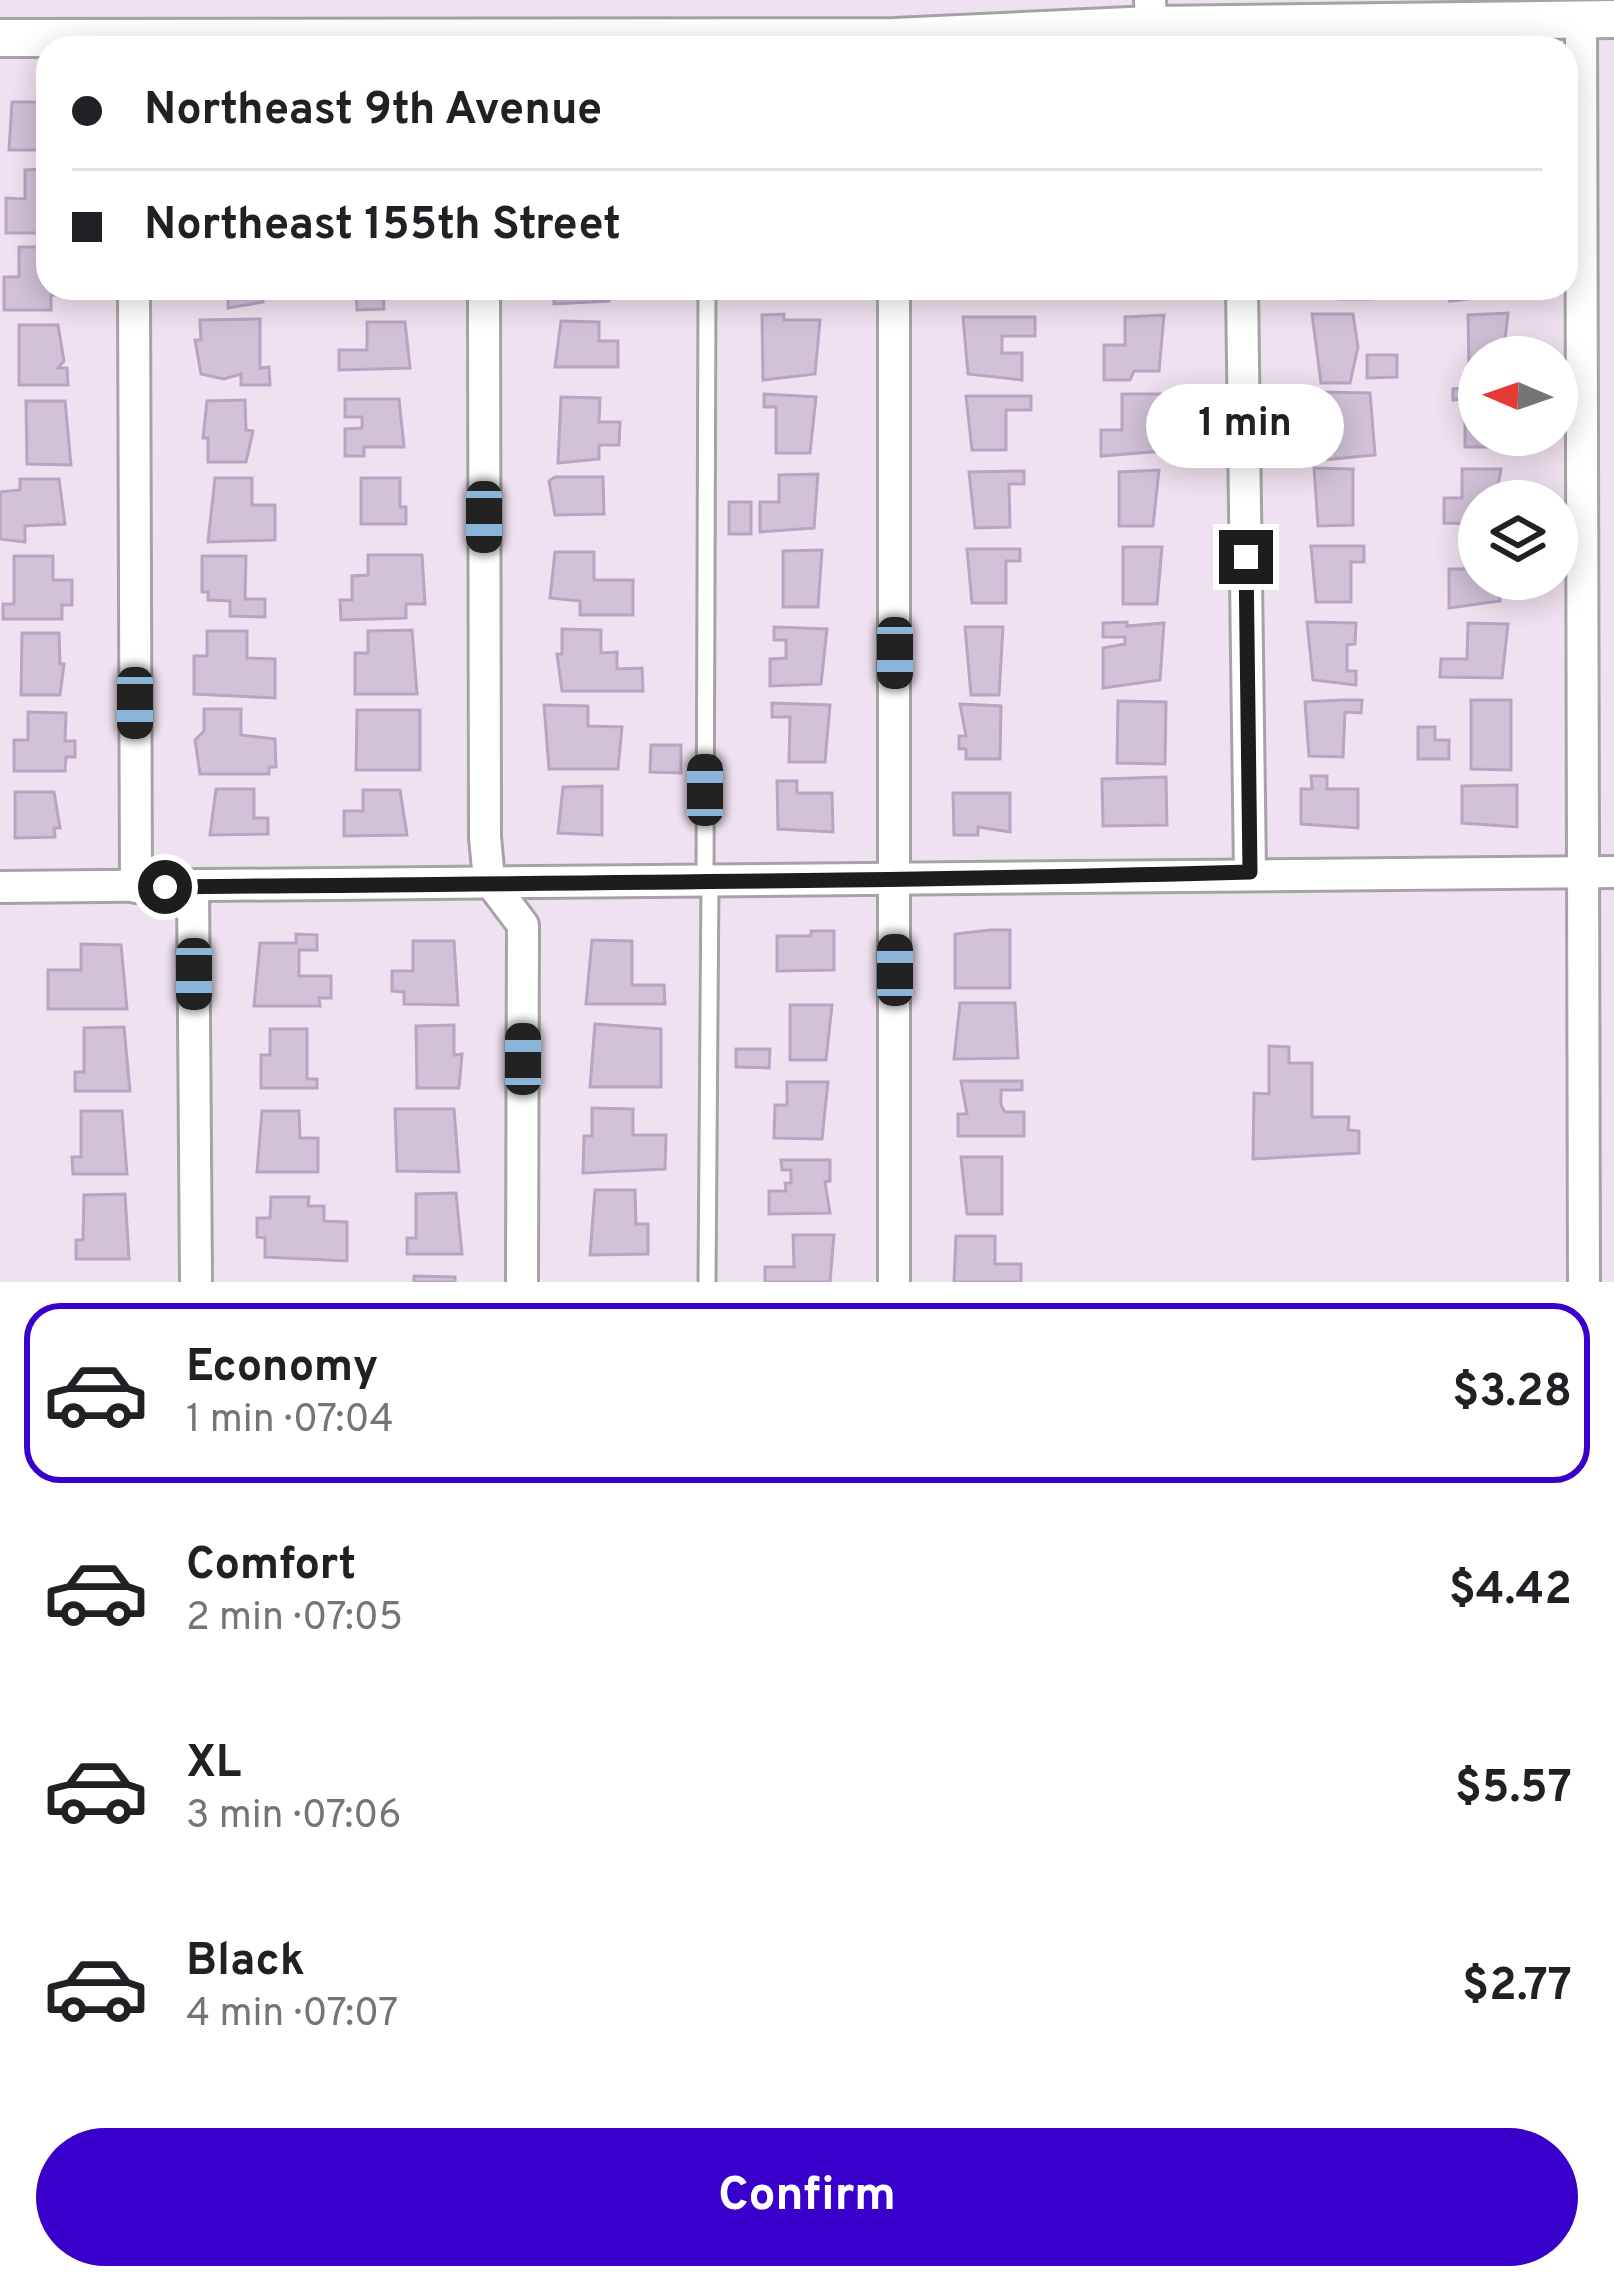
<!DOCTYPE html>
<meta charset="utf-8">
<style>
body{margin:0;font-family:Overpass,sans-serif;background:#f6f6f6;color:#202124;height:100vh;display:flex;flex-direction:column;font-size:45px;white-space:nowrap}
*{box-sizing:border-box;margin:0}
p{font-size:39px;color:#757577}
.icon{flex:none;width:66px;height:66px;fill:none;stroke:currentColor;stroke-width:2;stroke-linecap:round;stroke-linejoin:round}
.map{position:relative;height:1282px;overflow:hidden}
.sheet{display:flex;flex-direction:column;background:#fff;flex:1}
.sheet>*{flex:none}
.banner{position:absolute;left:36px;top:36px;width:1542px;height:264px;border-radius:36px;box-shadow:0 6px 30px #0003;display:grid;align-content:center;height:264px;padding:0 36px;background:#fff}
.needle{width:78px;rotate:272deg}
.buttons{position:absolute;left:1458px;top:336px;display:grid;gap:24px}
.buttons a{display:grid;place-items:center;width:120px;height:120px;border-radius:50%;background:#fff;box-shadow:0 6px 30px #0003;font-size:60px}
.end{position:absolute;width:54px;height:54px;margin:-27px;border:15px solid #1d1d1d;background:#fff;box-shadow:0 0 0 6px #fff}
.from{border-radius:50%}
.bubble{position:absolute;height:84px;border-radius:42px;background:#fff;box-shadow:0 6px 30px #0003;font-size:39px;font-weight:700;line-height:84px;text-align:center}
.car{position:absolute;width:36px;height:72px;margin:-36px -18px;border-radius:15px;box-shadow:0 0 9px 3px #0007;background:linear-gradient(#222 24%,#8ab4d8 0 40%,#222 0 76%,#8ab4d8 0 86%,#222 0)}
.banner b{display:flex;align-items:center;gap:42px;height:114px;font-size:45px}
.banner b+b{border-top:3px solid #e0e0e0}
.banner i{width:30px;height:30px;background:#202124}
ul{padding:21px 0 0;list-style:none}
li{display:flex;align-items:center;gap:36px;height:180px;margin:0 24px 18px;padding:0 12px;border:6px solid transparent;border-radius:36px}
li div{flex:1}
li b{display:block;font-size:45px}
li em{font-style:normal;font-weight:700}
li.on{border-color:#3900cb}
li>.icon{width:108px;height:108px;stroke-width:1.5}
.cta{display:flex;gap:24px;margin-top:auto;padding:24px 36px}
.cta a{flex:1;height:138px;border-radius:72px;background:#3900cb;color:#fff;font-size:48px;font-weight:700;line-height:138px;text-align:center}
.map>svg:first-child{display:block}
.building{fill:#d1c2d7;stroke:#baa3c3;stroke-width:3}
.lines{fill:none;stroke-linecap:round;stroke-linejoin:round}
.service-casing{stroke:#a4a4a4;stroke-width:21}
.minor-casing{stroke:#a4a4a4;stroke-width:36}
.tertiary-casing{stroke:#a4a4a4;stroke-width:42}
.service{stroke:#fff;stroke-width:15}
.minor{stroke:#fff;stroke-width:30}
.tertiary{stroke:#fff;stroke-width:36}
.route{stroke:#1d1d1d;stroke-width:15}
</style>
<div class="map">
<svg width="1614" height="1282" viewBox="0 0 1614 1282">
<rect width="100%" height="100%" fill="#efe2f0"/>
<g class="building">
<path d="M12,102H48V150H9Z"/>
<path d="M48,169L43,233H6V198L25,199V170Z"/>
<path d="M19,247H48V288H65V295H51V310H4V277H19Z"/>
<path d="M201,288H263V302L228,308V295L206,294Z"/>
<path d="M356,288H412V291H383L384,309L357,310Z"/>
<path d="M609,288V301L554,304V289L548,288Z"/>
<rect x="766" y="288" width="50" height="10"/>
<rect x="965" y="288" width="72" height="7"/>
<rect x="1128" y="288" width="34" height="7"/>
<path d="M1316,288H1370V299H1340L1341,292Z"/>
<path d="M1450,288H1516V293L1450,301Z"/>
<path d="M1508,313L1503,357H1479V368H1469L1468,315Z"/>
<path d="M784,314V320H820L815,374L763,380L762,315Z"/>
<path d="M1312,314H1353L1358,347L1350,383H1321Z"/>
<path d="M1164,315L1159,371H1134L1130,380H1104V345H1125V317Z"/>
<path d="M963,317H1035V336H1002V353H1022V380L968,374Z"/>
<path d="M260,319V368L269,367L270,385H241V374L224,379L201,374L195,340H201L200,320Z"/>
<path d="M561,321L599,322V341H618V367H555Z"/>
<path d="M367,322H405L410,368L339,370V350H367Z"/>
<path d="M19,325H58L64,361L58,368H67L68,385H19Z"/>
<path d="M1367,355H1397V377L1367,378Z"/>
<path d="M1467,388L1479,391V435H1499V447H1465V399L1453,400V389Z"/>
<path d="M1319,392L1370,393L1375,455L1322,460Z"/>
<path d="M764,394L816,397L810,453H776V407H764Z"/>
<path d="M1122,394H1160L1157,438L1163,437V451L1101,456V430H1122Z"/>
<path d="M966,396H1031V410H1006V450H972Z"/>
<path d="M561,397L600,398L599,422H620L619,445H599V459L558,463Z"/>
<path d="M345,399H399L404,447H364V456H345V429L362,428V417H345Z"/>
<path d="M245,400L246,430L253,431L246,462H208V438H203L207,401Z"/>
<path d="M26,401H65L71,465L27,464Z"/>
<path d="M1314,468L1353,469V525L1318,526Z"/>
<path d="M1462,469H1501L1495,501H1479V524L1444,523V498H1462Z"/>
<path d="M1159,470L1153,526H1119V472Z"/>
<path d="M1024,471V484H1009L1010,527L975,528L969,472Z"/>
<path d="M818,474L814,528L760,532V502H779V475Z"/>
<path d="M555,477H603L604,514L555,515L549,481Z"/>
<path d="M215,478H252V505H275V540L208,542Z"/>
<path d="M361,478H400V507H406V524H361Z"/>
<path d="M20,479H59L65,524L25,526V542L0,539V492L20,490Z"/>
<rect x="729" y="502" width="22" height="32"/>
<path d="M1465,545H1479V579H1499L1500,601L1449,608V569H1465Z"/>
<path d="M1311,546H1364V562H1351V602H1316Z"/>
<path d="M1123,547H1162L1157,604H1123Z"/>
<path d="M967,549H1020V561H1006V603H972Z"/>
<path d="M822,550L818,607H783V551Z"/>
<path d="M555,552H594V580H633V615H580V601L550,598Z"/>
<path d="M368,555H422L425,604H406V618L341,620L340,600H352V576L368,575Z"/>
<path d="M14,556H53V580H72V605H62V619H3V604H14Z"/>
<path d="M202,556H246L245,599H265V617L230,616V601L208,600V592H202Z"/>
<path d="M1127,622V626L1164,623L1160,680L1103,688V648L1125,644V637H1103V623Z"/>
<path d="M1307,622L1356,623L1355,644L1347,645V671H1356V685L1313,680Z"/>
<path d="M1468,623L1508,624L1502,678L1440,677L1441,659H1467Z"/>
<path d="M774,627L827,629L821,684L770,686V659L786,658V640H774Z"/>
<path d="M965,627H1003L999,695H971Z"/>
<path d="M562,629L601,630V653L617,652V669L642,668L643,691H562L557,654H562Z"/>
<path d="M412,630L417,694H355V653H368V631Z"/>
<path d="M207,631H247V658L275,659V698L194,694V656H207Z"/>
<path d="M22,633H59L60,664H64L60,695H21Z"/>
<path d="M1342,700H1362L1361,713L1345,712L1343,757L1309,756L1305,702Z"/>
<path d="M1471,700H1511V770L1471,769Z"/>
<path d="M1118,701L1166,702L1165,764L1117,763Z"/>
<path d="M772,703L830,705L825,762H789L790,717H772Z"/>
<path d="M960,704L1001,706L1000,759H966V749H959V736H966Z"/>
<path d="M544,705L588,706V726L622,727L618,769H549Z"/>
<path d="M204,709H241V735L275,739L276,767H269V774H200L195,740L204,731Z"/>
<path d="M357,710H420V770H356Z"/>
<path d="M28,712L66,713L65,741H75V757H66L65,771H14V740H28Z"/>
<path d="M1418,727H1435V740H1449V759H1418Z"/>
<path d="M651,745H681V773L650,772Z"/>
<path d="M1311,776H1327V789H1358V828L1301,824V789H1312Z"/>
<path d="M1166,777L1167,825L1103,826L1102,779Z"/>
<path d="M777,781H797V793H832L833,832L778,829Z"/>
<path d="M1517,785V827L1462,823V786Z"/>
<path d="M602,786V835L558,833L563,787Z"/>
<path d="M216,789H254V818H268V834L210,835Z"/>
<path d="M363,790H400L407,835L344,836V811H363Z"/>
<path d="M15,792H54L60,828H54L55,837L15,838Z"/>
<path d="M953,793H1010V832L978,827V835H954Z"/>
<path d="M990,930H1010V988H955V934Z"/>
<path d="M811,931H834V970L777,971V936H811Z"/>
<path d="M296,934L317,935V950H299V976H331V998H319L320,1006H254L260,943H296Z"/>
<path d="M592,940L632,941V985H664L665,1004H586Z"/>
<path d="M413,941H454L458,1005L404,1004V992L392,991V971H413Z"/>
<path d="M81,944L121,945L127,1009H48V970H81Z"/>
<path d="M960,1003H1015L1018,1058L954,1059Z"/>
<path d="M790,1005H832L826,1060H790Z"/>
<path d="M595,1024L661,1029V1087H590Z"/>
<path d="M454,1025V1055L462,1054L459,1088H417L416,1026Z"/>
<path d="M124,1027L130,1091H75V1072H84V1028Z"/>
<path d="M270,1029H307V1079H317V1088H261V1055H270Z"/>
<path d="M1269,1046L1289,1047V1063H1312V1117H1349L1348,1130L1359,1131V1153L1253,1159L1254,1093L1269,1094Z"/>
<path d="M736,1049H770L769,1068L736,1067Z"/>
<path d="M961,1081H1022V1090H1001V1105L1005,1112H1024V1136H958V1114H967Z"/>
<path d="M787,1082H828L822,1139L774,1138L775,1105H787Z"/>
<path d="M592,1108L633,1109V1135H666L665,1169L583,1173L584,1136H592Z"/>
<path d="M395,1109H454L459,1172L397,1171Z"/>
<path d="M81,1111H122L127,1174H73L72,1157H81Z"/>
<path d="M262,1111H299L300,1138H318V1172H257Z"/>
<path d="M961,1157H1002V1214H967Z"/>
<path d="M781,1160H830V1181L825,1182L830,1213L769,1214V1191H786L785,1183H791V1170H782Z"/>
<path d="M595,1190H635L636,1224H648V1254L590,1255Z"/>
<path d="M456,1193L462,1254H407V1238H416V1194Z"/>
<path d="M125,1194L129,1259H76V1240H83L84,1195Z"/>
<path d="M271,1197H309L308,1206H324V1221L347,1222V1261L265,1257V1238L257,1237V1218H270Z"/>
<path d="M793,1235H834L830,1282H765V1267H794Z"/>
<path d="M956,1236H995V1264H1021V1282H954Z"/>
<path d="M414,1276L455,1277V1282H414Z"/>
</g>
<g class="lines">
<g class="service-casing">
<g id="service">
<path d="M705,881L707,288"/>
<path d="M707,1282L710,880"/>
</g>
</g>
<g class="minor-casing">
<g id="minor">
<path d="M1150,0L1151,25"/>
<path d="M1581,19L1584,1282"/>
<path d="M134,288L136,887"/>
<path d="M484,288L485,837L489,880L523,925L522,1282"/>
<path d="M894,288V1282"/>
<path d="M1242,288L1250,872"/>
<path d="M193,886L196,1282"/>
<path d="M0,887L1614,872"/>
</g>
</g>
<g class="tertiary-casing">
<path id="tertiary" d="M0,38L894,37L1151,25L1614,19"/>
</g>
<use href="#service" class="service"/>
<use href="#minor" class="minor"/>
<use href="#tertiary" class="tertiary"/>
</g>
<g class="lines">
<path class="route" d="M165,887C527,883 889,882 1250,872L1246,557"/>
</g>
</svg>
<div class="buttons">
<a><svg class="needle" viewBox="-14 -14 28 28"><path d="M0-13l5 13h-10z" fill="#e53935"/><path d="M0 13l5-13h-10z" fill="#757577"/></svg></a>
<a><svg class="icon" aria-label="layers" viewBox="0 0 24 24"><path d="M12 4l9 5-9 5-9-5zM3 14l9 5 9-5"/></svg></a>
</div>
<i class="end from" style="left:165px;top:887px"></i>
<i class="end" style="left:1246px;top:557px"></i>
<div class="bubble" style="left:1146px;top:384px;width:198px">1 min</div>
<i class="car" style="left:484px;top:517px;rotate:180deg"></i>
<i class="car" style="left:895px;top:653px;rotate:180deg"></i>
<i class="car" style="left:135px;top:703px;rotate:180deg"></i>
<i class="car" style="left:705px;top:790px;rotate:0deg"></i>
<i class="car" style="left:895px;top:970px;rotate:0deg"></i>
<i class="car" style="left:194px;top:974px;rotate:180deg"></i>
<i class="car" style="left:523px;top:1059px;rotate:0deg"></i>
<div class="banner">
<b><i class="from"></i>Northeast 9th Avenue</b>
<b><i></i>Northeast 155th Street</b>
</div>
</div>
<section class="sheet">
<ul>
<li class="on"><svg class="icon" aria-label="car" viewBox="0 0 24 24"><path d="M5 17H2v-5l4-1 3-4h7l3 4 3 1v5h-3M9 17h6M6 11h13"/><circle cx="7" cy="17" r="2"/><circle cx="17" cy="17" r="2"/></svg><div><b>Economy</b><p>1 min · 07:04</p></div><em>$3.28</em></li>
<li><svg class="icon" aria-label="car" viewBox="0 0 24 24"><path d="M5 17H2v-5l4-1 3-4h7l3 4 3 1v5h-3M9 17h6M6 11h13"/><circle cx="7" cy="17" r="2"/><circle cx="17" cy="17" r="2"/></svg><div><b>Comfort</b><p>2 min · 07:05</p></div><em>$4.42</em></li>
<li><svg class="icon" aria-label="car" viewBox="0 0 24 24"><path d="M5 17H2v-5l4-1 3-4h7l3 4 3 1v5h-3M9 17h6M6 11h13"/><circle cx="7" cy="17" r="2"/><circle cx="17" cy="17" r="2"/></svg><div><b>XL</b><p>3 min · 07:06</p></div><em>$5.57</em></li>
<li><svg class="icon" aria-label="car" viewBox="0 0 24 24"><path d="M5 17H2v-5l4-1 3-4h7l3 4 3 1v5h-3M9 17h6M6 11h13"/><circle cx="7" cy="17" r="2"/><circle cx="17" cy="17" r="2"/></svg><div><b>Black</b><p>4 min · 07:07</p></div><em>$2.77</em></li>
</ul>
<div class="cta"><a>Confirm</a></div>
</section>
